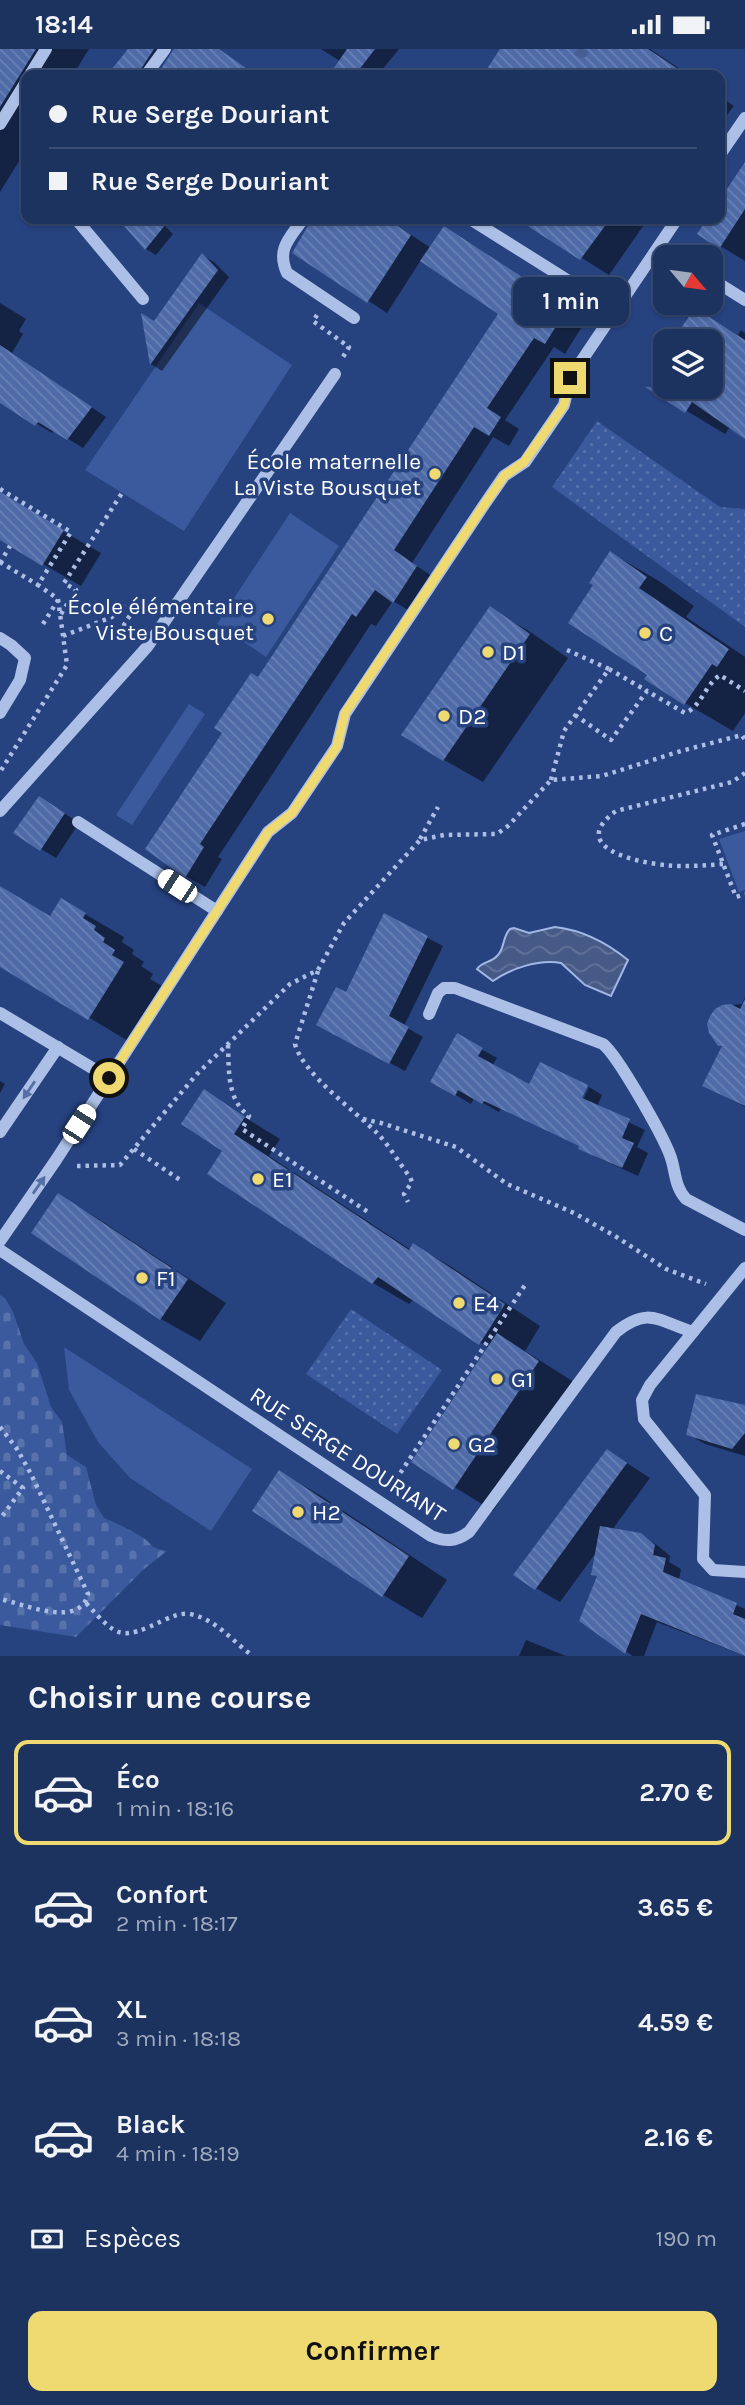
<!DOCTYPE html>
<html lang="fr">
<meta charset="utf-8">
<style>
body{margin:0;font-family:Karla,sans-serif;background:#253a65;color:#f1f3f6;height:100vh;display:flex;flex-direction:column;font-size:26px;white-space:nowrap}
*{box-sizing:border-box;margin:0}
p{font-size:23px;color:#a0aabd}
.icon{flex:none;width:38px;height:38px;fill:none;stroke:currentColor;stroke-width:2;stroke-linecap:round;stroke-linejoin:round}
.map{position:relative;height:1607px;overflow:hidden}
.panel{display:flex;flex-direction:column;background:#1c325f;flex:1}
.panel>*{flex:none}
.banner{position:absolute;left:21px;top:21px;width:704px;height:154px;border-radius:14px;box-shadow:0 2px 5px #0004,0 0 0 2px #3a4d74;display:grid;align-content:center;height:154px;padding:0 28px;background:#1c325f}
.needle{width:46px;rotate:119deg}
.tools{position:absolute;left:653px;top:196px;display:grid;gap:14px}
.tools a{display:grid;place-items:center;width:70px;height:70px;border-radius:14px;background:#1c325f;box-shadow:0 2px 5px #0004,0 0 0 2px #3a4d74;font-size:35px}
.end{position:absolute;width:32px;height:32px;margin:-16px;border:9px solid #efda71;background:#111;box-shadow:0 0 0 4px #111}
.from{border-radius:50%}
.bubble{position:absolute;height:49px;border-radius:14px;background:#1c325f;box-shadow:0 2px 5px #0004,0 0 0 2px #3a4d74;font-size:23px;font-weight:700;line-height:49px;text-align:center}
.car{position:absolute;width:21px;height:42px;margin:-21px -10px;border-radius:9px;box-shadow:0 0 5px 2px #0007;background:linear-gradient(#fff 24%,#345 0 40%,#fff 0 76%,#345 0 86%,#fff 0)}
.banner b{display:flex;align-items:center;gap:24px;height:66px;font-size:26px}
.banner b+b{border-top:2px solid #3a4d74}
.banner i{width:18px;height:18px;background:#f1f3f6}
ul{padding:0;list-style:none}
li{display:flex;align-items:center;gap:21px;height:105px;margin:0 14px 10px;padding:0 14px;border:4px solid transparent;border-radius:14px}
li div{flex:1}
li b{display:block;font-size:26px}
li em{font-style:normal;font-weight:700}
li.on{border-color:#efda71}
li>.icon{width:63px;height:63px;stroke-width:1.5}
h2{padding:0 28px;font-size:32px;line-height:84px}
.pay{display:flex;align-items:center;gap:18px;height:77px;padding:0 28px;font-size:26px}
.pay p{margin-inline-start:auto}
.action{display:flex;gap:14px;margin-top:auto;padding:14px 28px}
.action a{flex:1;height:80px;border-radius:14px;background:#efda71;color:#111;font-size:28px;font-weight:700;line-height:80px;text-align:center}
.status{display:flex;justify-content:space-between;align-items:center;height:49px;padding:0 35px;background:#1c325f;direction:ltr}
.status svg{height:19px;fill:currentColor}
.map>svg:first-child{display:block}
.grass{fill:url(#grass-dots)}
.cemetery{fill:url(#cemetery-stones)}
.pitch{fill:#3a5a9d}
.water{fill:url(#water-waves);stroke:#a1b8e6;stroke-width:2}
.shadow{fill:#0007}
.building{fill:url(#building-back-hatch)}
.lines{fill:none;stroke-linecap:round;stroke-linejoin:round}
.minor-tunnel{stroke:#475e92;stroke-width:12;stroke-dasharray:12 6;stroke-linecap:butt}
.path{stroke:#acbfe6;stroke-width:4.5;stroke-dasharray:3.5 5;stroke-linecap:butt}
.minor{stroke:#acbfe6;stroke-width:12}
.oneway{fill:#556ea3}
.route{stroke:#efda71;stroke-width:9}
.poi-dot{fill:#efda71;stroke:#26427f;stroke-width:2.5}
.labels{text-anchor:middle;stroke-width:7;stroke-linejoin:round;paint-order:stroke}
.poi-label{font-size:23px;fill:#fff;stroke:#26427f;text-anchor:start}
.street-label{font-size:23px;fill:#fff;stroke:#26427f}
</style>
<div class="status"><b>18:14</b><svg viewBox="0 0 49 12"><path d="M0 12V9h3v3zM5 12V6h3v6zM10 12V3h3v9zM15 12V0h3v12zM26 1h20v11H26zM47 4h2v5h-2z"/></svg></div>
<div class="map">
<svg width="745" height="1607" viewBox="0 0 745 1607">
<defs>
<pattern id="grass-dots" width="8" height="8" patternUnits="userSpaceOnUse" patternTransform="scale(1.75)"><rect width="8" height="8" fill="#3a5a9d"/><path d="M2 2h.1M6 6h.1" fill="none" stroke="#5873ac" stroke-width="1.8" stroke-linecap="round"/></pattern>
<pattern id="cemetery-stones" width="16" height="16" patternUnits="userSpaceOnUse" patternTransform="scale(1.75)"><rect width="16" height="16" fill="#3a5a9d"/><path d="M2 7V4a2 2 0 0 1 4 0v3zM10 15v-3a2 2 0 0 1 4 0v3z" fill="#5873ac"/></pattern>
<pattern id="water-waves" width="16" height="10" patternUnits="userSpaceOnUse" patternTransform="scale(1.75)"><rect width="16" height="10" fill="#465a87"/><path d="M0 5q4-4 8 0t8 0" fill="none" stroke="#627399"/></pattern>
<pattern id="building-back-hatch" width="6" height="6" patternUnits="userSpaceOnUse" patternTransform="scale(1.75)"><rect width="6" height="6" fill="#4e6ba8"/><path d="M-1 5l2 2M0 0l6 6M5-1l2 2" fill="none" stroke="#6981b5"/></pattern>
</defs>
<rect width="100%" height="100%" fill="#26427f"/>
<g class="grass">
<path d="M597,372L720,458L745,460V578L552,438Z"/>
<path d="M351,1260L442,1321L397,1385L306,1325Z"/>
</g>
<path class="cemetery" d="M0,1246L5,1249L13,1263L24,1295L37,1314L51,1358L62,1373L67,1406L86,1418L96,1456L104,1469C117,1474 130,1481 142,1488C154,1495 148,1499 167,1502L144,1520L76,1588L0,1576Z"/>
<g class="pitch">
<path d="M199,254L292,316L184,482L85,421Z"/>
<path d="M290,464L339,497L266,608L217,575Z"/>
<path d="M189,655L205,665L132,776L116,766Z"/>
<path d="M745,782V841L739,843L719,790Z"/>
<path d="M64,1298L252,1420L211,1482L130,1429L98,1393L69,1341Z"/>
</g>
<path class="water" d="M555,878C582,881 607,894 628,911L611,947L585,936L561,914C539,910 512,919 493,932L477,920C483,912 491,914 497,907C505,900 502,888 510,880L514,879L529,884Z"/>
<g class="shadow">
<path d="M0,0H89L73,26H26V101L0,143Z"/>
<path d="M131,0H169L150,26H109Z"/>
<path d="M321,0H399L378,26H331L340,12Z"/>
<path d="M502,0H650L689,26H485Z"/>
<path d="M719,47L734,57L719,76Z"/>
<path d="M745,116V212L699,184L709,170H719Z"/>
<path d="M120,170H158L173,185L156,206L146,200Z"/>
<path d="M315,170H387L431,199L464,190L586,271L565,305L554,298L505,371L519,380L509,397L493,388L412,514L435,529L413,564L393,552L376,577L371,575L218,808L222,810L205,838L186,827L259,630L500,264L421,211L387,264L295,204Z"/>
<path d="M520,170H648L609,226Z"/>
<path d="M203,207L214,213L229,228L162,322L151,315L144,268L155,274Z"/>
<path d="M0,254L26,270L19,282L23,285L12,304L106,368L83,399L54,381L52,384L8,357L0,328Z"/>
<path d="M695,261L738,286L741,281L745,284V388L730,378L725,385L659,345L665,336V338H710V292H668L672,286L677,289Z"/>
<path d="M665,297V323L653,315Z"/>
<path d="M0,446L101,504L81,537L0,490Z"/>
<path d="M611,504L659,532L694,557L686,568L745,608V664L733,682L685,654L649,626L596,536Z"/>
<path d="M490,560L529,582L568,609L483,733L444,711Z"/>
<path d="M55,758L79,774L56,809L41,800Z"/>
<path d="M0,842L51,869L61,851L124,888L122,893L134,901L132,905L144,913L141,917L153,925L150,930L162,937L128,992L0,915Z"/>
<path d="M385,867L443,897L404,977L423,988L405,1022L334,984L346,946Z"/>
<path d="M745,948V1058L705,1036L723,998L719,996L723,957L742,955Z"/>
<path d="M458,987L497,1009L492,1017L530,1038L580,1058L589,1038L602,1046L597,1058L645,1081L637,1098L648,1104L638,1127L596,1108L581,1097L501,1059L499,1063L474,1049L471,1055L432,1032Z"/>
<path d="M0,1032L5,1035L0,1044Z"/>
<path d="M204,1043L280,1090L269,1107L411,1201L414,1196L450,1217L540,1277L525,1302L577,1335L493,1462L414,1413L489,1299L414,1250L409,1255L373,1234L224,1102Z"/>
<path d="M58,1146L97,1169L226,1254L200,1292L161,1270L34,1184Z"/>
<path d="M745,1358V1407L705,1395L688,1385Z"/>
<path d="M608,1402L650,1429L612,1481L640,1486L657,1496L670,1507L669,1513L681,1520L679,1531L745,1560V1607L657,1573L644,1607H633L581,1571L599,1528L593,1525L598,1501L560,1553L536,1539Z"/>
<path d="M279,1423L318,1445L447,1531L422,1569L383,1546Z"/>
<path d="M526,1591L566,1607H519Z"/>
</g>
<g class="building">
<path d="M0,0H36L0,58Z"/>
<path d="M128,0H154L137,26H107Z"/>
<path d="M174,0H219L256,26H157Z"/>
<path d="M347,0H375L355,26H329Z"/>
<path d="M500,0H648L687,26H483Z"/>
<path d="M745,113V160L719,200L697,185L707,170H719V152Z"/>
<path d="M118,170H170L145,201Z"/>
<path d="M312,170H387L411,186L367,254L292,204Z"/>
<path d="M517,170H610L580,211Z"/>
<path d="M444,177L568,258L545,295L534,289L487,359L501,368L489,387L474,378L394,501L417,517L393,554L375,541L356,568L352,565L200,795L204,798L185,829L145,800L222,684L214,679L251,624L258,628L498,265L420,212Z"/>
<path d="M202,204L218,221L150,316L141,264L154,272Z"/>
<path d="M695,259L745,291V390L692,353L685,364L645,338H710V292H672Z"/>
<path d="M0,296L92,358L67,391L38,373L35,377L0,354Z"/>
<path d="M0,443L64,481L42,517L0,491Z"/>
<path d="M610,502L647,528L639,539L729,600L717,618L712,615L684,656L644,630L647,626L568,574L593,536L589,534Z"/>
<path d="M490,557L530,585L443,712L401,686Z"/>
<path d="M39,747L65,764L40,802L13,784Z"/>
<path d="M0,837L50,867L61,849L86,864L83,869L96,877L94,881L105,889L103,893L115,901L112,906L124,913L88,971L0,918Z"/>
<path d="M384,864L428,887L389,967L409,978L389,1015L316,976L336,938L346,943Z"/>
<path d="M745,950V1057L702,1037L722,997H718L709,984L707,975L710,967L715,960L722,956L731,955L740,960Z"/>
<path d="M457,984L483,999L478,1007L529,1035L540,1013L588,1036L582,1049L630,1070L622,1089L634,1094L622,1119L578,1100L579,1097L484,1052L482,1055L458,1041L455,1047L430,1033Z"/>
<path d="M204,1040L245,1068L234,1085L409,1201L413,1194L505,1255L479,1296L378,1228L372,1235L207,1125L222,1102L181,1075Z"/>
<path d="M58,1144L188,1230L160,1271L31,1184Z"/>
<path d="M497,1284L539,1312L453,1441L411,1413Z"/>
<path d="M696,1345L745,1356V1384L732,1400L686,1386Z"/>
<path d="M607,1400L627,1414L535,1541L513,1526Z"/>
<path d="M279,1421L409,1507L382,1548L252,1462Z"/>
<path d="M600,1477L641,1484L655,1496L653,1506L666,1509L663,1523L737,1554L733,1565L745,1570V1607L641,1565L625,1605L579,1572L597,1527L591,1526Z"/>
</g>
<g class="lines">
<path class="minor-tunnel" d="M577,0L582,3L584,0"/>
<g class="path">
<path d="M317,266L313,272L349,298L343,308"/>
<path d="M0,440L71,483L38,536L58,550L67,616L0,723"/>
<path d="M0,513L38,536"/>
<path d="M0,514L10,497"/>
<path d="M61,565L76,541L64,534L122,444"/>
<path d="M43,575L58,551"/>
<path d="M63,587L112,568L121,556L132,563L124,576L135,583"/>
<path d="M609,620L647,642"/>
<path d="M575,666L611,691L647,642L685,664C701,658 705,636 720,626L745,642"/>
<path d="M551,731L564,682L609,620L567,601"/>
<path d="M745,775L712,786L736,848L745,845"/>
<path d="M420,790L438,758"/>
<path d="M723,815C710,816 697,817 684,817C656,818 560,803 616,762L732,733L745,724"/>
<path d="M318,922L295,995C303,1025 354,1061 377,1084C389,1096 399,1114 410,1128L412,1133L404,1145L408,1153"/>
<path d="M228,996C229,1022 227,1051 249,1067L242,1080L371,1165"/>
<path d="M363,1070L381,1074L456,1098L507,1135L574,1164L615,1187L666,1220L706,1235"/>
<path d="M134,1100L183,1133"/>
<path d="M77,1117L120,1116L197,1025L290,935L318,921L344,874L420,791L444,786L497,785L508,777L551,731L602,727L681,702L742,686L745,691"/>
<path d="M0,1378L17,1400L31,1425L88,1545C80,1580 24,1555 0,1550"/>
<path d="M0,1422L23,1439L0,1470"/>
<path d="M391,1438L525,1236"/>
<path d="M86,1554C118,1589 120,1592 164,1571C173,1567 180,1564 190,1565C216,1570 233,1593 253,1607"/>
</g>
<g class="minor">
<path d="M30,26L46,0"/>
<path d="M146,26L165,0"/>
<path d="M0,75L26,33"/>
<path d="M719,107L745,69"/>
<path d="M76,170L143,250"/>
<path d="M303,170C290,189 276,200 287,224L354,269"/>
<path d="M470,170L615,261"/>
<path d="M660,196L679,208"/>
<path d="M710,229L745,251"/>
<path d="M0,589L11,596L25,609L20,631L0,664"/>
<path d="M0,762L147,598L335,325"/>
<path d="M78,773L217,862"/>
<path d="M0,964L109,1029"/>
<path d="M429,965L438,944L444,939H455L603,995C618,1007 662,1085 670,1106C676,1122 674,1137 686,1150L745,1181"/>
<path d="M0,1083L58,998"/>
<path d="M0,1192L56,1111L268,783L292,764L337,697L345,665L484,456L504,427L525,413L564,356L570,329L677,170"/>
<path d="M0,1201L431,1487C446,1493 455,1493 469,1483L616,1283C649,1257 658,1272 693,1283"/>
<path d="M745,1219L650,1336L642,1351L644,1370L705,1446L703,1510L713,1521L745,1523"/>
</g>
</g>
<defs><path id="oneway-solid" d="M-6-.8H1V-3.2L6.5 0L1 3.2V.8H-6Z" transform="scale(1.75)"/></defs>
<g class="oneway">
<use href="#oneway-solid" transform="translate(29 1041) rotate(124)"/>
<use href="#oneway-solid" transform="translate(39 1136) rotate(-55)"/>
</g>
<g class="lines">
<path class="route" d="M109,1029L268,783L292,764L337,697L345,664L484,456L504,427L524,413L564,356L570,329"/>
</g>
<g class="poi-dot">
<circle cx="435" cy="425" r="7"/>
<circle cx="268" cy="570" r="7"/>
<circle cx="645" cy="584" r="7"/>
<circle cx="488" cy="603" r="7"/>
<circle cx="444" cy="667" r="7"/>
<circle cx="258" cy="1130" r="7"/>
<circle cx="142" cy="1229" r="7"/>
<circle cx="459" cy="1254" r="7"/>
<circle cx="497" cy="1330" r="7"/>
<circle cx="454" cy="1395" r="7"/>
<circle cx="298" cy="1463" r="7"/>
</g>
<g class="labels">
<g class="poi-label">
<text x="421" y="420" text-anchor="end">École maternelle<tspan x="421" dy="26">La Viste Bousquet</tspan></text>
<text x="254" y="565" text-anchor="end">École élémentaire<tspan x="254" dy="26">Viste Bousquet</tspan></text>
<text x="659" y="592">C</text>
<text x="502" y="611">D1</text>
<text x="458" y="675">D2</text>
<text x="272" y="1138">E1</text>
<text x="156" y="1237">F1</text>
<text x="473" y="1262">E4</text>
<text x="511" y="1338">G1</text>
<text x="468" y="1403">G2</text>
<text x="312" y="1471">H2</text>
</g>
<g class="street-label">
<text transform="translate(348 1405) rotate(33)" y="8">RUE SERGE DOURIANT</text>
</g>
</g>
</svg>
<div class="tools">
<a><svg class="needle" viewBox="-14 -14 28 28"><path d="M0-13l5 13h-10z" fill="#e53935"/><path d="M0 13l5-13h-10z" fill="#a0aabd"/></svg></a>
<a><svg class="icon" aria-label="layers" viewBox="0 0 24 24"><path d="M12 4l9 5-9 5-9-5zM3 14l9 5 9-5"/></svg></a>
</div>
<i class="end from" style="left:109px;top:1029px"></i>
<i class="end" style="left:570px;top:329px"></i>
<div class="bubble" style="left:513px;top:228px;width:116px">1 min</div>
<i class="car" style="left:177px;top:837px;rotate:303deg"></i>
<i class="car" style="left:79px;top:1075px;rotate:33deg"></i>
<div class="banner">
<b><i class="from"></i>Rue Serge Douriant</b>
<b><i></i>Rue Serge Douriant</b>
</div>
</div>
<section class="panel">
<h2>Choisir une course</h2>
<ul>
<li class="on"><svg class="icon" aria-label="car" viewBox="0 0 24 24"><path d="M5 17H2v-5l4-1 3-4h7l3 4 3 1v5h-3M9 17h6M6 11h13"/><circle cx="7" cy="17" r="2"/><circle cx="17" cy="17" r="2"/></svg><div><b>Éco</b><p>1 min · 18:16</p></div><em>2.70 €</em></li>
<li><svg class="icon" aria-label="car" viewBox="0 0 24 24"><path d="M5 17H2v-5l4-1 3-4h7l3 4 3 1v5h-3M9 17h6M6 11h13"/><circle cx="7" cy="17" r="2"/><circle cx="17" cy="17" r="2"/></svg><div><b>Confort</b><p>2 min · 18:17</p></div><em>3.65 €</em></li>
<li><svg class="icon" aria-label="car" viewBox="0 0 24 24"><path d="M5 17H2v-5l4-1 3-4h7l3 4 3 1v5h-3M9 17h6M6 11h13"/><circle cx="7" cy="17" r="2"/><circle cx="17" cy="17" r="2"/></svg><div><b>XL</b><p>3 min · 18:18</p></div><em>4.59 €</em></li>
<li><svg class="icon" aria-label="car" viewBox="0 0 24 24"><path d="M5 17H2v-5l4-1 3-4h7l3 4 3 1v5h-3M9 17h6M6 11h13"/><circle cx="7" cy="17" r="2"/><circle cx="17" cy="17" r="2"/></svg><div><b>Black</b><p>4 min · 18:19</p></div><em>2.16 €</em></li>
</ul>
<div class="pay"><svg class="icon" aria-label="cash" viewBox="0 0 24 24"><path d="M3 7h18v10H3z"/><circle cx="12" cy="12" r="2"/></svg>Espèces<p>190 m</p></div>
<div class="action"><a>Confirmer</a></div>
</section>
